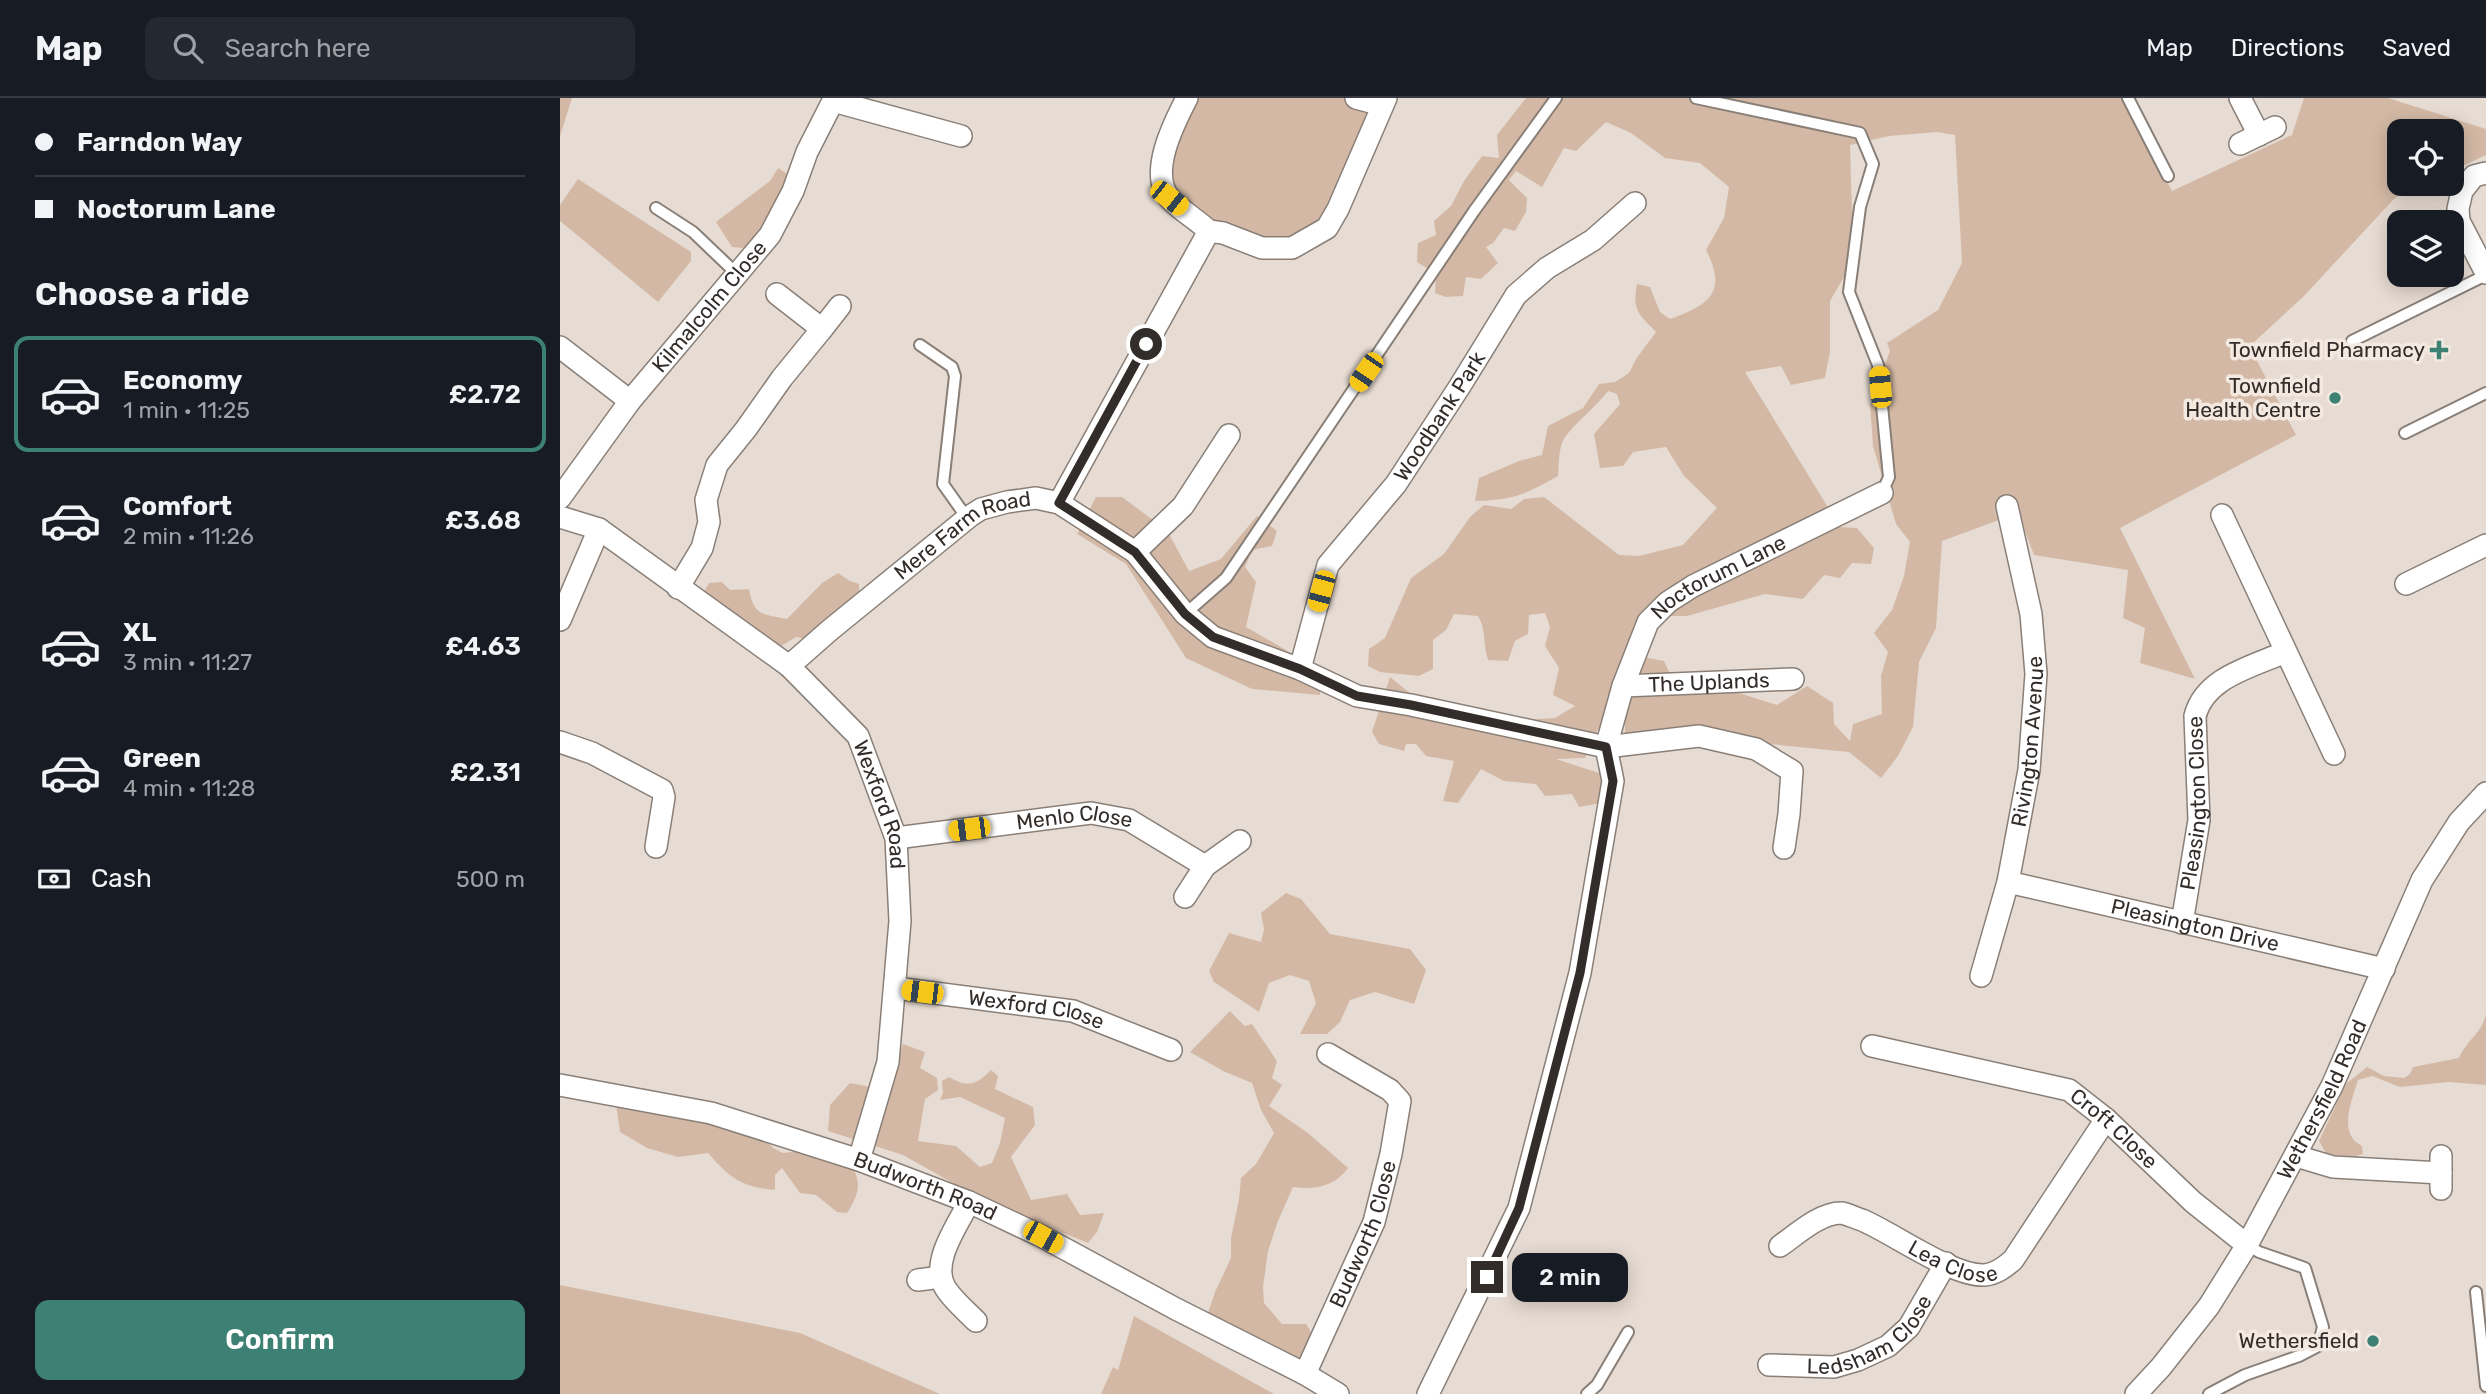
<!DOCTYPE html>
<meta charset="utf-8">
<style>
body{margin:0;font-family:Rubik,sans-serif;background:#242831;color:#f1f3f6;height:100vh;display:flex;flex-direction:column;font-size:26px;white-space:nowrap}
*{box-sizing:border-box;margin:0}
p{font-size:23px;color:#9ea1a6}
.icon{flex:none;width:38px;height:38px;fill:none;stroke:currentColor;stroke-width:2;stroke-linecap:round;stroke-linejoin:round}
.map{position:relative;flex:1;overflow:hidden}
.panel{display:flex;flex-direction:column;background:#171b24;width:560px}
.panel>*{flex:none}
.banner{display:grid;align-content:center;height:154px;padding:0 35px;background:#171b24}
.tools{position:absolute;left:1827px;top:21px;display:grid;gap:14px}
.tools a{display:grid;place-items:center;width:77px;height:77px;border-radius:14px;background:#171b24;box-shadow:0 4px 18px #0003;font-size:35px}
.end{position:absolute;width:32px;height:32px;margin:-16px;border:9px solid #322d2a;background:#fff;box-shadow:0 0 0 4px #fff}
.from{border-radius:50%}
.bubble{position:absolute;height:49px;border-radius:14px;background:#171b24;box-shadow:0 4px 18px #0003;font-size:23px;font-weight:600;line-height:49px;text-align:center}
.car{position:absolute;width:21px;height:42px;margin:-21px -10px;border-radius:9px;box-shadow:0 0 5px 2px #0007;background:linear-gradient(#f5c518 24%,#345 0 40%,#f5c518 0 76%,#345 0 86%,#f5c518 0)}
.banner b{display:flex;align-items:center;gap:24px;height:66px;font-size:26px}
.banner b+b{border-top:2px solid #363941}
.banner i{width:18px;height:18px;background:#f1f3f6}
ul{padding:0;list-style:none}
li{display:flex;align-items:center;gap:21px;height:116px;margin:0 14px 10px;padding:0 21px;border:4px solid transparent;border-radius:14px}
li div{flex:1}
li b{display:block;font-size:26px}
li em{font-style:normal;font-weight:600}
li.active{border-color:#3d8175}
li>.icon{width:63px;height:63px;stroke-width:1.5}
h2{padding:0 35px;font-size:32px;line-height:84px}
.pay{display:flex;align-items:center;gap:18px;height:77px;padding:0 35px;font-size:26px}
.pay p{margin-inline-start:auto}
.cta{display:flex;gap:14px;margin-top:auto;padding:14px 35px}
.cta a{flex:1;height:80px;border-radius:14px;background:#3d8175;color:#fff;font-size:28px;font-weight:600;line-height:80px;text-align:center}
header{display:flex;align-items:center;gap:42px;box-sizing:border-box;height:98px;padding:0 35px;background:#171b24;border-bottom:2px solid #363941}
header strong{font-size:33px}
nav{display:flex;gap:38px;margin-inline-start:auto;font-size:24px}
.search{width:490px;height:63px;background:#242831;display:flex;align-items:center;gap:18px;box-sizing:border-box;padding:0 24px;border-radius:14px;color:#9ea1a6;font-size:26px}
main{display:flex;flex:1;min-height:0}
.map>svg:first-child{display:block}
.green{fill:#d3b9a5;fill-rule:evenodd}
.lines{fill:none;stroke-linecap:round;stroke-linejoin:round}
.lane-casing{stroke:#897f77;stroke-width:14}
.street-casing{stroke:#897f77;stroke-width:24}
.lane{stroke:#fff;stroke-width:10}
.street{stroke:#fff;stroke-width:21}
.route{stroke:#322d2a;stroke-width:9}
.poi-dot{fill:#3d8175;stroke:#f4e9e0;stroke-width:2.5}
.labels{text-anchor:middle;stroke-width:7;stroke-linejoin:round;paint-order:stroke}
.street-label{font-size:21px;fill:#322d2a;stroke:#f4e9e0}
.poi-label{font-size:21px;fill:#322d2a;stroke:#f4e9e0;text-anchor:end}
</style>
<header>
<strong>Map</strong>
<div class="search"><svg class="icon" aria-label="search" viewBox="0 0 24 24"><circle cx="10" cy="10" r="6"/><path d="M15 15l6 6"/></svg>Search here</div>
<nav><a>Map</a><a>Directions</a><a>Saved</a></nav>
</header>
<main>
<section class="panel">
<div class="banner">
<b><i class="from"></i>Farndon Way</b>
<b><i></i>Noctorum Lane</b>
</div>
<h2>Choose a ride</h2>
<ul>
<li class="active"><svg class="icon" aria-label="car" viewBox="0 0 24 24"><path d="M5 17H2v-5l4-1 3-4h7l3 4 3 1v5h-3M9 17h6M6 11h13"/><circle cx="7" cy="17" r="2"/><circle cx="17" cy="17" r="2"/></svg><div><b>Economy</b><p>1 min · 11:25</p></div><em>£2.72</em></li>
<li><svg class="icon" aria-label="car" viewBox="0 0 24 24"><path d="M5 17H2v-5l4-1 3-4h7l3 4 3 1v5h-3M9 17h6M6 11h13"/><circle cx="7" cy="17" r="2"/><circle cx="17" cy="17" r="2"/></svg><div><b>Comfort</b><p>2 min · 11:26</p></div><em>£3.68</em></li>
<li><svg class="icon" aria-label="car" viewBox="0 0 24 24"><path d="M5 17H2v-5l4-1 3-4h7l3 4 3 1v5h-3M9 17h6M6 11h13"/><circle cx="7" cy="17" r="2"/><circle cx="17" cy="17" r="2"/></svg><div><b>XL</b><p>3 min · 11:27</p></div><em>£4.63</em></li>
<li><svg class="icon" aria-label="car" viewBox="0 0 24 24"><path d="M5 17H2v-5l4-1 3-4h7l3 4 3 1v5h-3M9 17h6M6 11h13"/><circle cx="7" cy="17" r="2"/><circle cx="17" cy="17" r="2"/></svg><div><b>Green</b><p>4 min · 11:28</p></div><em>£2.31</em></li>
</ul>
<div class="pay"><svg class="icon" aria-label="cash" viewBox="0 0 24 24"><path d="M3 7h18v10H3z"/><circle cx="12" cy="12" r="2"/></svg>Cash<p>500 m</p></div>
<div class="cta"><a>Confirm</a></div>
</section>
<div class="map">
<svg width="1926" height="1296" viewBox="0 0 1926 1296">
<rect width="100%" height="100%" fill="#e7dcd3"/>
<g class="green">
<path d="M0,0H12L0,38Z"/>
<path d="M634,0H786L805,9L807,23L765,121L729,140L705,139L674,127L653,125L633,110L608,79L613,49Z"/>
<path d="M966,0H1564L1612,93L1732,37L1744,0H1828L1926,31V57L1892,73V33H1839V86H1853L1833,102L1744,198L1692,246L1695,259L1736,337L1560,430L1635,581L1580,565L1585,530L1563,520L1568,472L1474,457L1458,415L1382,443L1376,530L1359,564L1353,629L1338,658L1321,680L1289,654L1169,642L1071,653L1065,634V597L1047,598L1053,624L1039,629L1025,660L996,661L1039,675L1043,684L1041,705L1019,709L1012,696L985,698L976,686L944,683L921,671L898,705L883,703L894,663L866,658L856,646H846L844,653L819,646L812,634L830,579L856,600L881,602L932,619L960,622L995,620L1015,608L993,597L999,570L985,548L990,529L985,515L969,517L968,536L955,543L948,563L928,562C923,547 926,530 918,518L894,516L886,532L873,542V571L859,578L820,574L808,568L809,551L825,540L851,480L884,456L910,419L924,407L951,411L964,401L984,399L1059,457L1079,458L1123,447L1157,410L1124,378L1106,349L1073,354L1063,368L1040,370L1034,336L1060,306L1057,296L1048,293C1035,310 1017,323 1005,339C998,350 999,366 998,378C964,397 954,402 915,403L919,380L959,363L982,357L988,328L1023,310L1039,286L1055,284L1069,275L1076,261L1096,234C1078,216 1072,212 1077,186L1090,189L1100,214L1110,221C1149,207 1168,194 1146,152L1164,120L1169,89L1140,65L1105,60L1071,35L1046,24L1016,53L1004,50L982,89L956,73L949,82L967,100L966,114L955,133L944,130L933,145L926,149L938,165L921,181L906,179L903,198L886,199L875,195L876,176L857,164L858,145L876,137L874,123L891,108L904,83L922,58L939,60L937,37ZM1377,34L1395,37L1402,165L1378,212L1327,245L1330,253L1310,306L1313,348L1336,426L1350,444L1344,478L1332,512L1314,535L1328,554L1321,578L1322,616L1293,626L1290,643L1274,626L1273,605L1247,588L1217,607L1179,595H1097L1111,578L1104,563L1077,558L1079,547L1106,518H1127L1205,496L1243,501L1264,477L1280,480L1292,465L1311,466L1314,450L1297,430L1280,429L1185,274L1221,268L1231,287L1265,280L1270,254V203L1288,172L1292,116L1290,47L1329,38Z"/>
<path d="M218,70L237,82L195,151L172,149L156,124L210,83Z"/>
<path d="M18,81L131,154V163L98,204L0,123V107Z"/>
<path d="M536,399H562L597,425L608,434L629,473L661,461L697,418L717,433L712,448L692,452L685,469L696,484L686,529L726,552L760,579V597L692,591L626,560L566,466L517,436Z"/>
<path d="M278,475L290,483L299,486V497L250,542L236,539L216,551L141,499L149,485L162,484L170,492L189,491C194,518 202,516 227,521L262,485Z"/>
<path d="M726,795L741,801L770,836L850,851L866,872L854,906L815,894L790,902L780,924L767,936H740L756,905L749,883L730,877L709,885L699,914L654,884L649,873L669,835L701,844L704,831L701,815Z"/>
<path d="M670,913L685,928L692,926L717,963L712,980L722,987L709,1008L748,1035L788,1070C774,1089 755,1092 733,1089L718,1123L708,1153L703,1189L704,1205L722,1226H746L755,1240L751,1273L645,1224L655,1194L671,1160V1140L679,1101L681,1080L696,1066L714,1035L701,1012L692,985L663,973L630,954Z"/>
<path d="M1926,916V987L1889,984L1840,989L1812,978L1798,982C1792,1002 1777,1036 1802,1048L1803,1056L1789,1060L1766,1055L1759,1043L1786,986L1807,969L1824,978L1844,980L1850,976L1853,969L1899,960C1908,940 1921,937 1926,916Z"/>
<path d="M343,946L365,954L360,970L377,980L378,992L365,1001L358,1043L396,1048L420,1069L432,1065L440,1045L445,1020L400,999L380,1002L383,995L382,983L389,979C408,990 416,987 431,972L438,978L435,991L473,1009L475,1027L451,1059L471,1102L507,1096L520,1117L544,1115L537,1134L528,1145L425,1103L343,1057L268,1033L270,1007L290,985L311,989L337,967Z"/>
<path d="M72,996H113L129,1012L195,1028L213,1050L223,1055L248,1052L284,1057C301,1080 303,1090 287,1115L277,1114L256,1097L240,1095L222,1070L215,1077V1092C181,1089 170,1080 148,1055L118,1059L87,1050L60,1034L55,999Z"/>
<path d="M0,1187L240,1235L380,1296H0Z"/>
<path d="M574,1218L714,1296H541L553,1269L558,1272Z"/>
</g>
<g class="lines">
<g class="lane-casing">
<g id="lane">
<path d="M1136,0L1300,35L1313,66L1300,109L1289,194L1318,267L1329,379L1322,395"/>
<path d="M1568,0L1608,78"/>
<path d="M96,110L133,134L178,177"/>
<path d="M1792,243L1926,177"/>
<path d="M360,247L392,269L395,278L383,386L407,420"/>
<path d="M1845,335L1926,295"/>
<path d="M625,516L666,480L914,113L996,0"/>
<path d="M1916,1194L1926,1288"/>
<path d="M1027,1296L1037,1287L1068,1234"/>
<path d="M1649,1296L1685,1277L1739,1258L1758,1248L1763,1229L1745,1170L1699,1154L1687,1147"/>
</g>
</g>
<g class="street-casing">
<g id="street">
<path d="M796,0L822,7"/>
<path d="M1680,0L1699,37"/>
<path d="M1680,46L1715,29"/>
<path d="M1926,75L1914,78L1902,93L1898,111L1899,123L1926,175"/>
<path d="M649,133L663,135L702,150H732L767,130L778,111L826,0"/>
<path d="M262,231L280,208"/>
<path d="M0,249L70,303"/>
<path id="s1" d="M0,400L70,303L210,137L233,93L247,54L273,3L401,38"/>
<path d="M499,405L649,133C637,122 622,113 611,102C587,77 614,25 627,0"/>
<path d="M1662,417L1774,656"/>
<path id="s2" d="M0,419L39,431L229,568L298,638L336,740L340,823L328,964L299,1062"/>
<path d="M575,454L623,408L669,337"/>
<path d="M1846,486L1926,447"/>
<path d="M118,490L142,450L149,424L146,402L157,367L186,331L222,280L262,231L217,196"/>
<path d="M0,522L39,431"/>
<path id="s3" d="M229,568L270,532L410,418L421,411L447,404L476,400L499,405L575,454L625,516L653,539L740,571L797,598L851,607L1046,649L1139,638L1196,651L1232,673L1229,716L1224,750"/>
<path id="s4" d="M740,571L768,467L836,386L900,288L956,197L987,170L1033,142L1075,105"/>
<path id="s5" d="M1063,588L1233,581"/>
<path d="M0,644L32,655L102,692L104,699L96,749"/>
<path id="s6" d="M336,740L531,715L569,722L645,768L625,799"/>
<path d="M645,768L680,743"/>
<path id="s7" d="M1448,784L1824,871"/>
<path id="s8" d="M1622,825L1639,722L1635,618C1645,579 1692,569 1725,554"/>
<path id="s9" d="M1421,878L1448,784L1469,672L1476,576L1471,516L1447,408"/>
<path id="s10" d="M336,890L513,913L611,952"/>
<path id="s11" d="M1312,948L1509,992L1546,1021L1633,1104L1687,1147"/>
<path id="s12" d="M0,987L151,1015L299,1062L409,1104L483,1139L616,1211L745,1276L778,1296"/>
<path d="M1736,1058L1773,1069L1881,1075"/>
<path d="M1881,1091V1058"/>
<path d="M409,1104C398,1127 369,1165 386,1191C394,1203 406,1213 416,1223"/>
<path id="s13" d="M1220,1148C1237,1136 1260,1115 1281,1115C1288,1116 1295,1120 1302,1122C1333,1135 1393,1179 1425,1177C1436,1176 1445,1169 1453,1162L1546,1021"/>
<path d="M358,1182L381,1179"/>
<path id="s14" d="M1209,1267L1274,1269L1298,1262L1328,1248L1349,1229L1386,1165"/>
<path id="s15" d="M745,1276L814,1124L831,1056L840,1003L830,992L768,956"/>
<path id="s16" d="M868,1296L959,1110L1020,875L1053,683L1046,649L1063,588L1088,524L1108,504L1133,488L1322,395"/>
<path id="s17" d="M1576,1296L1601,1269L1649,1208L1687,1147L1772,988L1862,782L1899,724L1926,695"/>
</g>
</g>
<use href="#lane" class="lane"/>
<use href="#street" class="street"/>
</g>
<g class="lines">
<path class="route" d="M586,246L499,405L575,454L625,516L653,539L740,571L797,598L851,607L1046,649L1053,683L1020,875L959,1110L927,1179"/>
</g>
<g class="poi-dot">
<path d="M1875.5 241.5h7v7h7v7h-7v7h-7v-7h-7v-7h7z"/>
<circle cx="1775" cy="300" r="7"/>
<circle cx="1813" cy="1243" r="7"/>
</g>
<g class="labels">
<g class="street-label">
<text dy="7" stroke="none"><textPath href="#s1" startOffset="243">Kilmalcolm Close</textPath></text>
<text dy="7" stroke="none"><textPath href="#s4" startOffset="294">Woodbank Park</textPath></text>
<text dy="7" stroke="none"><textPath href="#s3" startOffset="220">Mere Farm Road</textPath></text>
<text dy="7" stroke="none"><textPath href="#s16" startOffset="896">Noctorum Lane</textPath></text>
<text dy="7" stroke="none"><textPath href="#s5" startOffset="86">The Uplands</textPath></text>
<text dy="7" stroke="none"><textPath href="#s9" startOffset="240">Rivington Avenue</textPath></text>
<text dy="7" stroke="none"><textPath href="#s8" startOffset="121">Pleasington Close</textPath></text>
<text dy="7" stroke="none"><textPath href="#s2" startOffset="446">Wexford Road</textPath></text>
<text dy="7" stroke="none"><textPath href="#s6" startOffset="180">Menlo Close</textPath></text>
<text dy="7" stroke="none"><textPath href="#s7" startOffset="192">Pleasington Drive</textPath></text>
<text dy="7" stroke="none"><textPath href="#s10" startOffset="142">Wexford Close</textPath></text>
<text dy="7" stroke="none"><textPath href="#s17" startOffset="350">Wethersfield Road</textPath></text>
<text dy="7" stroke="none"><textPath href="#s11" startOffset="261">Croft Close</textPath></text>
<text dy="7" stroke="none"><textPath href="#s12" startOffset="380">Budworth Road</textPath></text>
<text dy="7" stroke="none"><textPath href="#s15" startOffset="152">Budworth Close</textPath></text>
<text dy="7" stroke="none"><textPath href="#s13" startOffset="194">Lea Close</textPath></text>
<text dy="7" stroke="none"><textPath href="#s14" startOffset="112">Ledsham Close</textPath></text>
</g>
<g class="poi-label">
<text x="1865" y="259">Townfield Pharmacy</text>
<text x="1761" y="295">Townfield<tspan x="1761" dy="24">Health Centre</tspan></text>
<text x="1799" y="1250">Wethersfield</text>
</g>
</g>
</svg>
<div class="tools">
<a><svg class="icon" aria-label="locate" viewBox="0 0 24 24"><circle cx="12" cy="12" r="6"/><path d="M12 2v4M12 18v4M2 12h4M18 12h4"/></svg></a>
<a><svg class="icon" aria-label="layers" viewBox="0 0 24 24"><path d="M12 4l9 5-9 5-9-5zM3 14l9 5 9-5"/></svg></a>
</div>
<i class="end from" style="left:586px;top:246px"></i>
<i class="end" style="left:927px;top:1179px"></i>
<div class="bubble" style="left:952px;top:1155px;width:116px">2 min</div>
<i class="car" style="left:609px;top:100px;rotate:128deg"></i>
<i class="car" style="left:806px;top:274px;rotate:214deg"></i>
<i class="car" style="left:1320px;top:289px;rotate:355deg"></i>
<i class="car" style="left:761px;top:493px;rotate:195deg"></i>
<i class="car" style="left:409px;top:731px;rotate:263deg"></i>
<i class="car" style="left:362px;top:894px;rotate:277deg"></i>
<i class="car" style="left:483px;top:1139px;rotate:119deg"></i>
</div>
</main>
